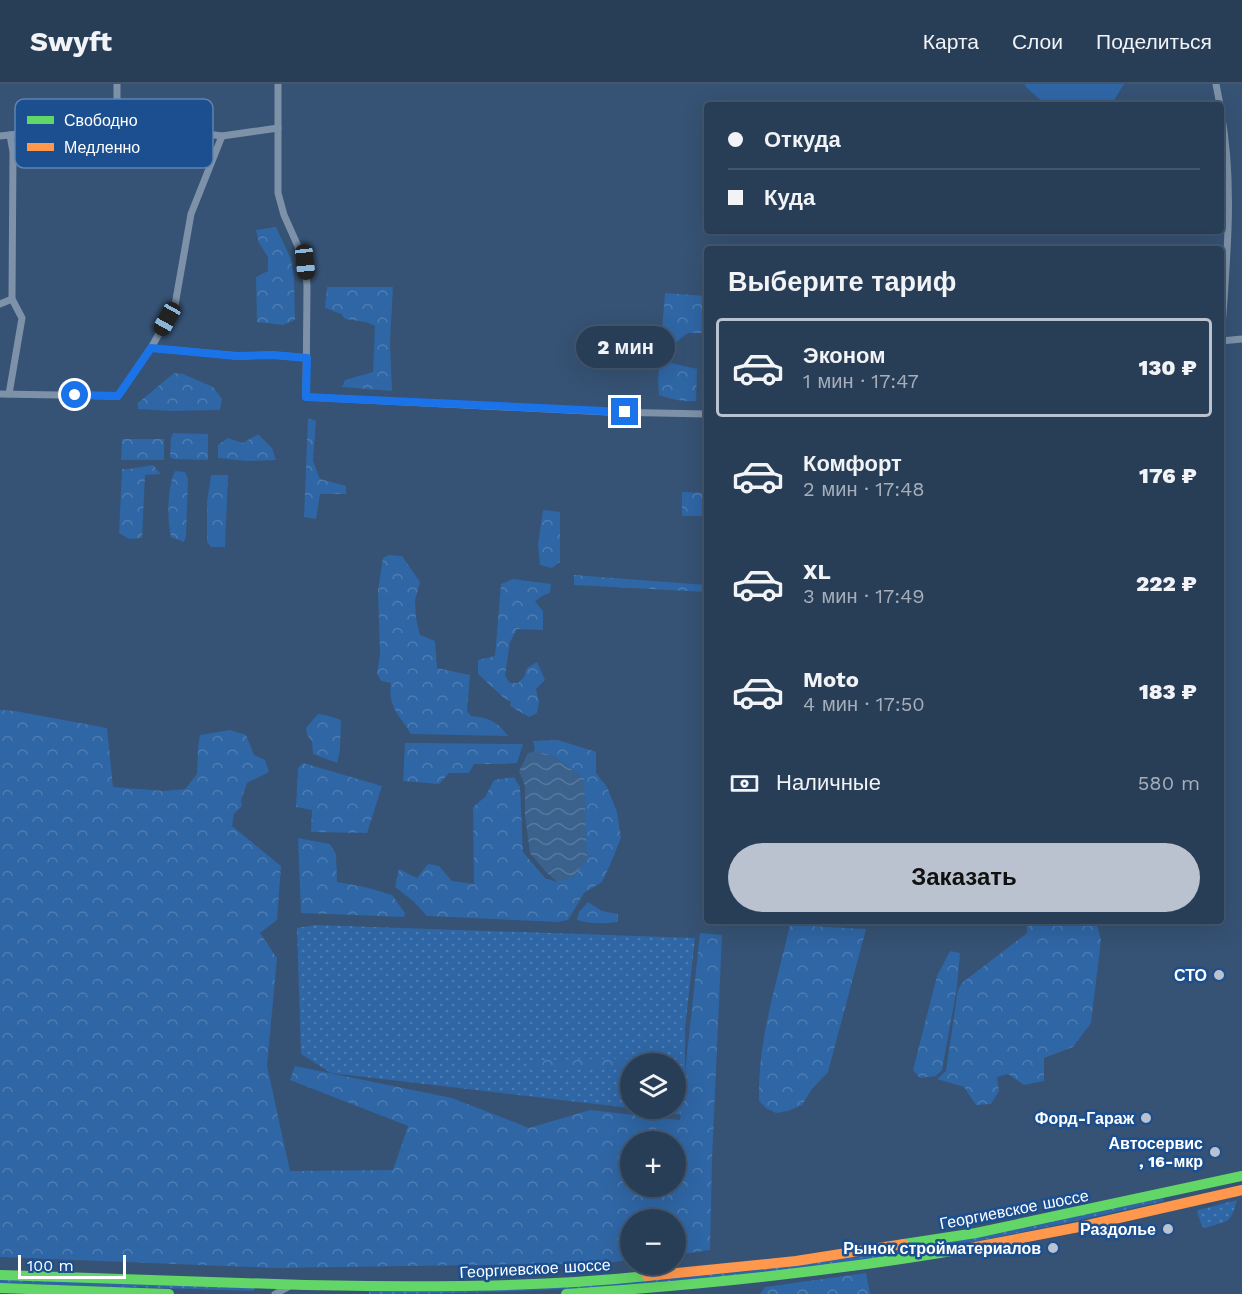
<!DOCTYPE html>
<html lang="ru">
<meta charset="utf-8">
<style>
body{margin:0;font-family:"Work Sans",sans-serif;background:#30455d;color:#f1f3f6;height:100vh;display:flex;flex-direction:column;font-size:22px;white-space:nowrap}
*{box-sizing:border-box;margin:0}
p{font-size:20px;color:#a5aeba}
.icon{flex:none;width:33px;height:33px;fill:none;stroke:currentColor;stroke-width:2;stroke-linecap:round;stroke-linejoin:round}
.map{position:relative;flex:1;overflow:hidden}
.sheet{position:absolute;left:704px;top:162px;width:520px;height:678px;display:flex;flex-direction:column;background:#283e57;border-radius:6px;box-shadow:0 6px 24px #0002,0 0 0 2px #44576d}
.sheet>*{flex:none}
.top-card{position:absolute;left:704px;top:18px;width:520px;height:132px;border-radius:6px;box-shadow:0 6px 24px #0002,0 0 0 2px #44576d;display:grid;align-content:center;height:132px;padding:0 24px;background:#283e57}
.controls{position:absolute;left:620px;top:969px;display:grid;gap:12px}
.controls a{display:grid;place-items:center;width:66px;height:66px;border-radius:50%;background:#283e57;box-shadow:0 6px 24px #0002,0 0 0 2px #44576d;font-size:30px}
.scale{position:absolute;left:18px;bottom:15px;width:108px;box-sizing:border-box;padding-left:6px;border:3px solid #fff;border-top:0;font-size:16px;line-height:21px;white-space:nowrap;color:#fff;-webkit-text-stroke:4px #1b4f8f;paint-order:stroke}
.end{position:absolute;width:27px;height:27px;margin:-14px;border:8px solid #1a73e8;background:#fff;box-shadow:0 0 0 3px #fff}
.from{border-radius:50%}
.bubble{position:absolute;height:42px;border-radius:21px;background:#283e57;box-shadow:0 6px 24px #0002,0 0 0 2px #44576d;font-size:20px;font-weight:800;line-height:42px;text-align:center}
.car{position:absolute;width:18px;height:36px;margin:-18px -9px;border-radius:8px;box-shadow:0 0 4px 2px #0007;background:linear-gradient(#222 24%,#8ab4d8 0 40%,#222 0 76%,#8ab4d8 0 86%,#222 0)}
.top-card b{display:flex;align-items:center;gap:21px;height:57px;font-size:22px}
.top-card b+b{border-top:2px solid #44576d}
.top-card i{width:15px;height:15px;background:#f1f3f6}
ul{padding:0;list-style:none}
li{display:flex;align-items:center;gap:18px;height:99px;margin:0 12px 9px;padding:0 12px;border:3px solid transparent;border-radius:6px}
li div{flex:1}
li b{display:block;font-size:22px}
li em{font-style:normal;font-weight:800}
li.on{border-color:#b9c2ce}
li>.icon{width:54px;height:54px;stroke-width:1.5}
h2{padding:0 24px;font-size:27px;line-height:72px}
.pay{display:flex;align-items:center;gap:15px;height:66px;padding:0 24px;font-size:22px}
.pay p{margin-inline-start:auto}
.primary-button{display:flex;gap:12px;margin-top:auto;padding:12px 24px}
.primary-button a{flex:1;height:69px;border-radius:36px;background:#b9c2ce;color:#111;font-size:24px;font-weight:800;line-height:69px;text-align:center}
header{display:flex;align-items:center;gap:36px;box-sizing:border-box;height:84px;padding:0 30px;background:#283e57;border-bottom:2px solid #44576d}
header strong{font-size:28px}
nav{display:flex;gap:33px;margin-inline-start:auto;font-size:21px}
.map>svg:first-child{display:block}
.grass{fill:url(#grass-dots)}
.forest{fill:url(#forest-crowns);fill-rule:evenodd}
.garden{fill:#2f66a5}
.water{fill:url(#water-waves)}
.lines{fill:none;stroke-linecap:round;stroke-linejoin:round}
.street{stroke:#7d92a8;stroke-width:7}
.fast{stroke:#63d668;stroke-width:10}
.slow{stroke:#ff974d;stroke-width:10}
.route{stroke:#1a73e8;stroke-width:8}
.poi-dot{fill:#b9c2ce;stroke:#1b4f8f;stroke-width:2}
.labels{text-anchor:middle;stroke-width:5;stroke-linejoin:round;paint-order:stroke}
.poi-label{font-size:16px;font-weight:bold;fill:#fff;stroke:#1b4f8f;text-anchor:end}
.street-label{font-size:16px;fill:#fff;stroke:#1b4f8f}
.key{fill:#1b4f8f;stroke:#5f84b1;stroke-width:1.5}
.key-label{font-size:16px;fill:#fff}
</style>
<header>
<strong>Swyft</strong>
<nav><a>Карта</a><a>Слои</a><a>Поделиться</a></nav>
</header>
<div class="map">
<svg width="1242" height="1210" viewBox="0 0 1242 1210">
<defs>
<pattern id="grass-dots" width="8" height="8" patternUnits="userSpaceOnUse" patternTransform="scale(1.5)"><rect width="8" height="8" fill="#2f66a5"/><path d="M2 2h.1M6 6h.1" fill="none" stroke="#4e7db2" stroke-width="1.8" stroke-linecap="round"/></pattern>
<pattern id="forest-crowns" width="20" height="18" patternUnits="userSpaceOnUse" patternTransform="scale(1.5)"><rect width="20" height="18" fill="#2f66a5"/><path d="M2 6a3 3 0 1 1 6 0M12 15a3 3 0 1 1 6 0" fill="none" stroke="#4e7db2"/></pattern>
<pattern id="water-waves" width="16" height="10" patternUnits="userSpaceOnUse" patternTransform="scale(1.5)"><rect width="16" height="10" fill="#3b618d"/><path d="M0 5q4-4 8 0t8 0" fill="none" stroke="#58799e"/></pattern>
</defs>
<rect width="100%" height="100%" fill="#365274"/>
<g class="grass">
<path d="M316,841L695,854L685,945V1031L631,1025L675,1024V980H630V1024L331,989L301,970L297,844Z"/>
<path d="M1163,1114L1164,1117C1065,1140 966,1161 866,1176C701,1200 535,1210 369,1210V1207L743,1188L866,1172L977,1153Z"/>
<path d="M1237,1116C1230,1141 1229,1136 1205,1144L1202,1142L1197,1128L1198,1126Z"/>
<path d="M0,1195L254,1204V1207L0,1199Z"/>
</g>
<g class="forest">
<path d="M276,143L291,175L294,194L295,236L283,241L257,238L256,193L268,187V173L259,159L256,146Z"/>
<path d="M327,203H393L390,257L392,307L342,303L345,296L373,288L375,242L366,238L345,235L341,230L325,224Z"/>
<path d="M665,209L706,212V274H703V249H688L671,262L668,273L671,279L697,285L696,317C683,318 671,315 659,311L658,297Z"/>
<path d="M174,289L183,290L213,303L222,315L220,326L171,327L138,325V319Z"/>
<path d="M308,334L316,337L313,377L320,395L346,402V410H320L316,435L304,433Z"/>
<path d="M173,349L208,350V376L173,375L170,373L171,354Z"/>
<path d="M258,350L272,364L276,376L246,377L218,374V361L228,354L243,359Z"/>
<path d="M122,355H164V376H121Z"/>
<path d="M153,381L161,390L145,391L142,454L129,455L119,449L122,385H129Z"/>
<path d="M175,387L185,388L188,395L186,452L184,458L171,453C167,435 167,404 175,387Z"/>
<path d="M211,391H228L225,463H211L207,458V418Z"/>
<path d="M682,408L706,409V432H682Z"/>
<path d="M543,426L560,428V478L552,484L540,481L538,460Z"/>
<path d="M389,471L402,472L420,498L415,516L416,534L420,551L435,557L437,584L470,591L467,627L471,632C489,634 497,637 508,652L411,650C400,632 387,622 391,599L381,597L377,590L380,570L378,506L383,474Z"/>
<path d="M574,491L706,501V508L574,501Z"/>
<path d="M513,495L551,500L550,509L544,511L535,517L543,527V546L517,545L510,558L505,592L510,599H518L524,593L527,584L537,578L545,596L536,605L539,618L537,629L529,633L510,622L511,618L504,614L478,590V576L495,572L501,500Z"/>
<path d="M0,626L15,627L107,644L113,703L164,707L185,705L197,690L198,663L200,651L230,646L246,651L254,671L265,676L269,688L247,699L241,716L242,722L234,730L232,742L281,782L277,836L260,849L277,874L267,982L290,1087L393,1086L408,1042L290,996L295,982L452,1014L529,1044L590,1026L680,1036L700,849L722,851L712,1076L710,1166L675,1171V1136H630V1176L606,1179L278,1184L0,1173ZM630,1058H675V1102H630Z"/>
<path d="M318,630L326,631L341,636L340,666L337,679L313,670L312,657L307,651L306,644Z"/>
<path d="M558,656L596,668V689L607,703L617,728L621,754L610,781L602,798L584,809L568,836L558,838L427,832L414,818L395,803L399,785L417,794L428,780L439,782L452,797L474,800L473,723L485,713L494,696L514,693L520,703L523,768L545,794L557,798L584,694L553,672L535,667L533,657Z"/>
<path d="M405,659H419L523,660L517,679L502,680H474L469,689H449L439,700L403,697Z"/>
<path d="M303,679L382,702L367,749L311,748L312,726L296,723L298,684Z"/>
<path d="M298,754L330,760L336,770L337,798L365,803L392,811L405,829L404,833L301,829Z"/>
<path d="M588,818L602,827L618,830V838C603,840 591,840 577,836L579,828Z"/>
<path d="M1027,837H1096L1101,856L1091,939L1073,963L1044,974V997L1024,1001L1008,990L997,993L999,1007L991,1020L976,1021L964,1003L937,995L946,987L958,905L963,898L1027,849Z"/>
<path d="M790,841L866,845L828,988L812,1005L802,1021L788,1027L776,1029L767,1025L759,1017C757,958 777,898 790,841Z"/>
<path d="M950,867L960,869L957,903L942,986L936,992L920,994L913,986L937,892Z"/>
<path d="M669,974L670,979L630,980V986L532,984L533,976Z"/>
<path d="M866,1189L870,1210H760L765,1203Z"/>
</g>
<path class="garden" d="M1025,0H1124L1111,21H1046L1025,2Z"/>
<path class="water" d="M535,667L553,672L584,694L587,775L574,793L557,798L545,787L530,769L525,732V702L519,687L528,669Z"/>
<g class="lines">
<g class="street">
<path d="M278,0V109L284,131L305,178L307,202L306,313L608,328L706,330"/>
<path d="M1216,0L1220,21"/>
<path d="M1221,28C1235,104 1226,181 1221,258"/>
<path d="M117,39V0"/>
<path d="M0,52L117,39L143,41L222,52L278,44"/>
<path d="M0,220L12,215"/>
<path d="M1221,257L1242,255"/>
<path d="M151,264L237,272L273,271L307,274"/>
<path d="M0,310L118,312L151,264L175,221L191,130L222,52"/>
<path d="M9,310L22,234L12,215L13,68L10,51"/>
<path d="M275,1210L290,1202"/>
</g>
<g class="fast">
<path d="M904,1160L976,1149L1242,1092"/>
<path d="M0,1191C102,1194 204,1198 305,1201C419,1203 534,1204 647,1192"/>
<path d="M0,1204L169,1210"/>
<path d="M566,1210C702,1201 836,1187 970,1164"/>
</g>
<g class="slow">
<path d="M970,1164L1079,1143L1242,1106"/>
<path d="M647,1192L796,1177L904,1160"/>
</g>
</g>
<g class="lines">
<path class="route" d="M75,311L118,312L151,264L237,272L273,271L307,274L306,313L625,328"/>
</g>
<g class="poi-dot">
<circle cx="1219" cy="891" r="6"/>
<circle cx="1146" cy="1034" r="6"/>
<circle cx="1215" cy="1068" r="6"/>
<circle cx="1168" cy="1145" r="6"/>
<circle cx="1053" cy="1164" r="6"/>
</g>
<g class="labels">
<g class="poi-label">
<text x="1207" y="897">СТО</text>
<text x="1134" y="1040">Форд-Гараж</text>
<text x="1203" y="1065">Автосервис<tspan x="1203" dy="18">, 16-мкр</tspan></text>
<text x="1156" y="1151">Раздолье</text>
<text x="1041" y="1170">Рынок стройматериалов</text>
</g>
<g class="street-label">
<text transform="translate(1014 1125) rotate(-11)" y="6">Георгиевское шоссе</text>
<text transform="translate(535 1184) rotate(-3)" y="6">Георгиевское шоссе</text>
</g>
</g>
<rect x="15" y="15" width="198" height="69" rx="9" class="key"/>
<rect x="27" y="32" width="27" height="8" fill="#63d668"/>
<rect x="27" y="59" width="27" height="8" fill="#ff974d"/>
<g class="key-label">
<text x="64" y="42">Свободно</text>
<text x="64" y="69">Медленно</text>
</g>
</svg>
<div class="controls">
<a><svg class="icon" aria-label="layers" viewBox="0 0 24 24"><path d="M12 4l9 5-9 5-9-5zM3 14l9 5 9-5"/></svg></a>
<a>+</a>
<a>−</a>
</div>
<div class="scale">100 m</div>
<i class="end from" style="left:75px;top:311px"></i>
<i class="end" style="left:625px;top:328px"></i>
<div class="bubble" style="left:576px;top:242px;width:99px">2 мин</div>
<i class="car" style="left:305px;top:178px;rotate:174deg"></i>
<i class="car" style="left:167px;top:235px;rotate:209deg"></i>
<div class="top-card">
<b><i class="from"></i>Откуда</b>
<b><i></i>Куда</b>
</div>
<section class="sheet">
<h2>Выберите тариф</h2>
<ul>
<li class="on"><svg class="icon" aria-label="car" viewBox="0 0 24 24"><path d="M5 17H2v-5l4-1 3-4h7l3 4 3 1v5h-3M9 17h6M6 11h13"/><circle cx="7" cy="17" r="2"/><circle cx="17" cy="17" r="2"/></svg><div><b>Эконом</b><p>1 мин · 17:47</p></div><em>130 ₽</em></li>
<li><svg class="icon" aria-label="car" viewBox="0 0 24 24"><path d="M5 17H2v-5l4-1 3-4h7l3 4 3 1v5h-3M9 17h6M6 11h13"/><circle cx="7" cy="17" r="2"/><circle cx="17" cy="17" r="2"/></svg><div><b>Комфорт</b><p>2 мин · 17:48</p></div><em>176 ₽</em></li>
<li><svg class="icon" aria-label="car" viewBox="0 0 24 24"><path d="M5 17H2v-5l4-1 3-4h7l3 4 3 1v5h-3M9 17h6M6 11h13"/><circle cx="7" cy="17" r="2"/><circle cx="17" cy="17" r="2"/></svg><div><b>XL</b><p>3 мин · 17:49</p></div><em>222 ₽</em></li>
<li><svg class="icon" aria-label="car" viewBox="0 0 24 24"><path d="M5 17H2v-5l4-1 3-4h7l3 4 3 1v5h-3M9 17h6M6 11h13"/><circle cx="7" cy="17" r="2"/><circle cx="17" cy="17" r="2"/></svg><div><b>Moto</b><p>4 мин · 17:50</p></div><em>183 ₽</em></li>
</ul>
<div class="pay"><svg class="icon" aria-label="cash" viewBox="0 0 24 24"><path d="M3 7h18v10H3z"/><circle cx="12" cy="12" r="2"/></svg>Наличные<p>580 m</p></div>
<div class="primary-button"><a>Заказать</a></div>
</section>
</div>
